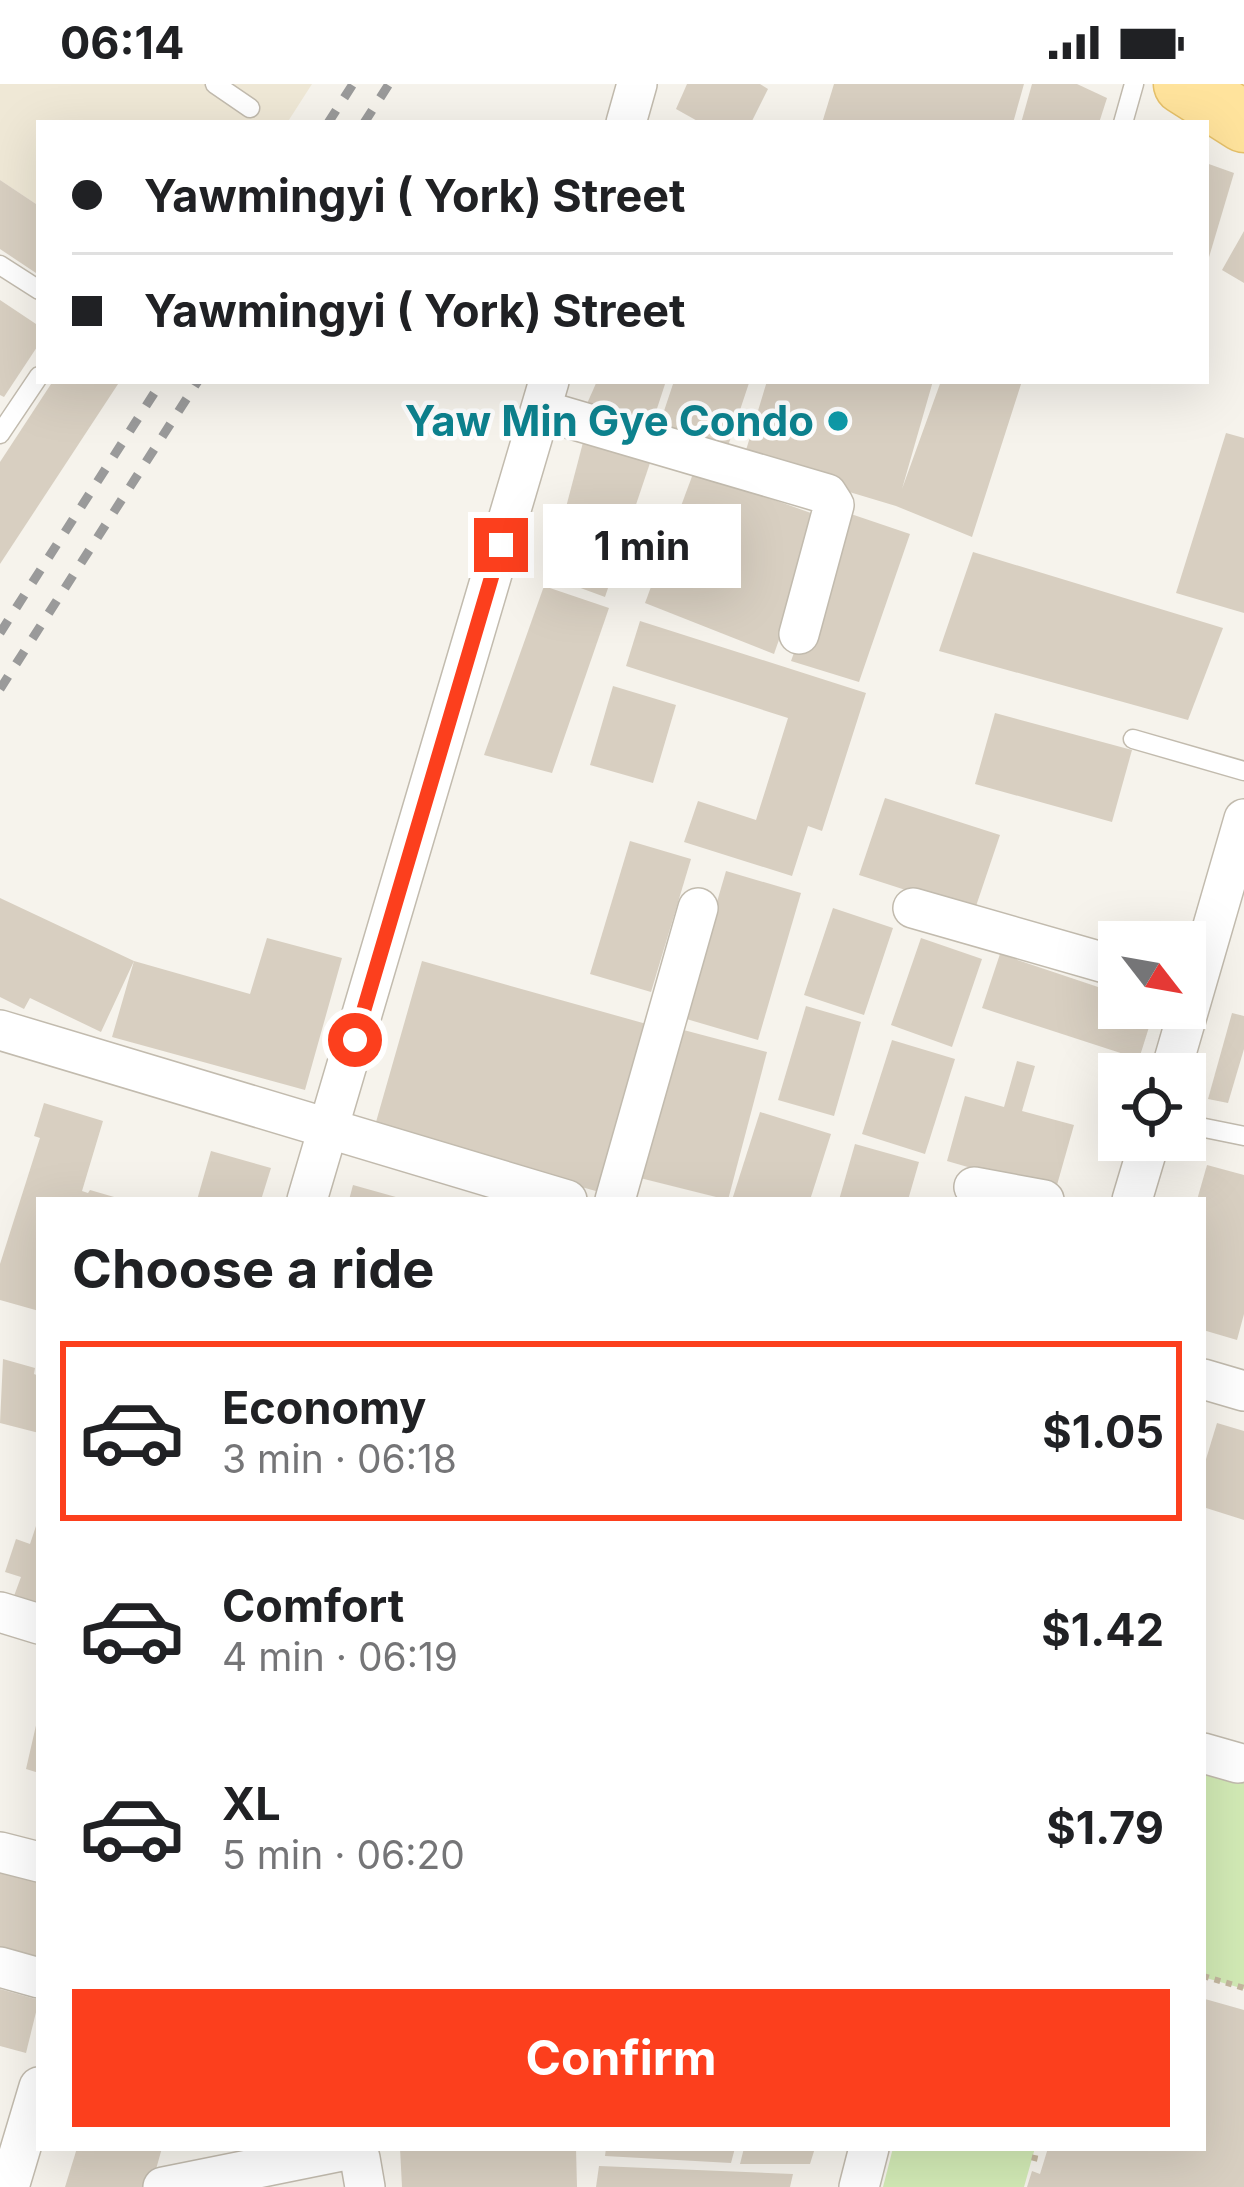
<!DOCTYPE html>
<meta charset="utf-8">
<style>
body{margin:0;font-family:Inter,sans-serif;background:#f6f6f6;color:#202124;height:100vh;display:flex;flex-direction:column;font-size:45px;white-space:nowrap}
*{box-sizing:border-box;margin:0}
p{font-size:39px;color:#757577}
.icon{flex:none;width:66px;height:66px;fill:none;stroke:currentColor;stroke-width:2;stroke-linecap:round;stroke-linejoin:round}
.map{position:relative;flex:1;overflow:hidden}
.panel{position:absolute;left:36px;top:1113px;width:1170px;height:954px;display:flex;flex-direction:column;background:#fff;border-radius:0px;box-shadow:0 12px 48px #0002}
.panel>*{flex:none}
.guide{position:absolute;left:36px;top:36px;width:1173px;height:264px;border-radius:0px;box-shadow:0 12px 48px #0002;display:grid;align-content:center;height:264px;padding:0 36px;background:#fff}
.needle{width:78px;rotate:121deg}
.fabs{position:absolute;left:1098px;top:837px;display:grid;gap:24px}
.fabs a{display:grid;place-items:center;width:108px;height:108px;border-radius:0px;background:#fff;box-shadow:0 12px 48px #0002;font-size:60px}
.end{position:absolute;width:54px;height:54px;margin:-27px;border:15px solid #fc3f1d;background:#fff;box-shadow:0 0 0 6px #fff}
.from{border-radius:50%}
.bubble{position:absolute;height:84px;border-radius:0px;background:#fff;box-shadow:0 12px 48px #0002;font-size:39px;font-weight:700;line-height:84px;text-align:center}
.guide b{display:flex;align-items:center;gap:42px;height:114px;font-size:45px}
.guide b+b{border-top:3px solid #e0e0e0}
.guide i{width:30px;height:30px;background:#202124}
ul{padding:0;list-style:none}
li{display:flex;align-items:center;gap:36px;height:180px;margin:0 24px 18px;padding:0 12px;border:6px solid transparent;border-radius:0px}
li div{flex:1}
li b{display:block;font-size:45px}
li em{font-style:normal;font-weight:700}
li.active{border-color:#fc3f1d}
li>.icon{width:108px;height:108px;stroke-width:1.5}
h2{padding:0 36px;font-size:54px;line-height:144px}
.action{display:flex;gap:24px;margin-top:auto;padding:24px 36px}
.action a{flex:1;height:138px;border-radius:0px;background:#fc3f1d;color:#fff;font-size:48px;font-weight:700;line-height:138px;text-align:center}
.status{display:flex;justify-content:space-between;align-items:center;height:84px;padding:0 60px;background:#fff;direction:ltr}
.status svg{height:33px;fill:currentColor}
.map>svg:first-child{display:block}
.education{fill:#efe8d6}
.green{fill:#d2eab5}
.building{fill:#d8cfc1}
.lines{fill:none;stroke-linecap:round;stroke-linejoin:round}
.service-casing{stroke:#c2bbae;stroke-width:21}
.minor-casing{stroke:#c2bbae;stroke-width:42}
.primary-casing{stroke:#e6c16a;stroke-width:63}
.path{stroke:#c4b79f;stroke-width:6;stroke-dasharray:6 6;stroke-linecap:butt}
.service{stroke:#fff;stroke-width:18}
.minor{stroke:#fff;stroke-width:39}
.primary{stroke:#ffe39c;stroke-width:60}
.rail{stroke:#9a9a9a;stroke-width:9;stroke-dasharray:15 15;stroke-linecap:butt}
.route{stroke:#fc3f1d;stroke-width:15}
.culture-dot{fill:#0f9aa8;stroke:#fff;stroke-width:4.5}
.labels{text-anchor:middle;stroke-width:9;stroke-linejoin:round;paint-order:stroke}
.culture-label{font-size:42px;font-weight:bold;fill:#0d838f;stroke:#fff;text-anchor:end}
</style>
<div class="status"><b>06:14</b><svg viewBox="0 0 49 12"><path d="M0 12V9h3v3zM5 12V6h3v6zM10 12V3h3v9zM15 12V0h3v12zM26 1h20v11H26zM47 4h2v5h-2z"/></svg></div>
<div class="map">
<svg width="1244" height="2103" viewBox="0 0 1244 2103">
<rect width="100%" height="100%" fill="#f6f3ec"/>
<path class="education" d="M0,0H312L287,39H39V122L0,96Z"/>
<g class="green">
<path d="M1203,1681L1244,1690V1905L1203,1893Z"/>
<path d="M893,2064H1035L1024,2103H883Z"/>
</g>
<g class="building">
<path d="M687,0H760L768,5L751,39H701L676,25Z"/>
<path d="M834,0H1024L1013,39H822Z"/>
<path d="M1032,0H1077L1107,14L1099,39H1021Z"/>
<path d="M1206,79L1234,89L1207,180H1206Z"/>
<path d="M0,96L39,122V191L0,165Z"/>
<path d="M1244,147V199L1222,186Z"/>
<path d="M0,216L39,242V260L4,313L0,311Z"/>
<path d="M53,297H120L0,480V378Z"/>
<path d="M597,297H666L650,346L586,322Z"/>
<path d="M674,297L749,299L725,371L656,351Z"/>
<path d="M767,297H933L902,405L941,297H1022L972,453L896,422L743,376Z"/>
<path d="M586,347L653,370L605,513L548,492Z"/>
<path d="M1226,349L1244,354V529L1176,509Z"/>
<path d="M694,387L822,433L774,570L645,519Z"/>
<path d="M845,428L910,450L859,598L791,577Z"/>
<path d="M973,468L1223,544L1188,636L939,567Z"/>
<path d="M544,502L609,524L552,689L484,671Z"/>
<path d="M640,537L866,609L822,747L808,742L792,792L684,758L698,717L756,736L788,634L626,582Z"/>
<path d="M613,602L676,621L653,699L590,681Z"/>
<path d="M995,629L1132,666L1112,738L975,700Z"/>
<path d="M885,714L1000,751L974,828L859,791Z"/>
<path d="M630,757L691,775L651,908L590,890Z"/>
<path d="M726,787L801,809L758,956L683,934Z"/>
<path d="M0,814L134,877L250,910L267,854L342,874L305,1006L112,953L134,877L101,948L30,914L24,925L0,913Z"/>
<path d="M833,824L893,844L864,931L804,911Z"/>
<path d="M921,854L982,875L952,963L891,941Z"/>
<path d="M1000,870L1119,910V924H1155L1139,975L982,924Z"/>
<path d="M422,877L650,941L603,1109L374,1045Z"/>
<path d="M806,922L861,938L834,1032L778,1016Z"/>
<path d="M1232,929L1244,932V965L1228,1019L1208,1015Z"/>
<path d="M676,944L767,968L728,1116L636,1093Z"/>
<path d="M892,956L955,975L925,1070L862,1050Z"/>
<path d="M1017,977L1035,982L1022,1027L1074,1041L1055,1108L947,1077L965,1012L1004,1023Z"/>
<path d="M44,1019L103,1037L82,1107L88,1109L90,1106L121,1115L39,1116V1227L0,1216V1180L40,1054L34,1052Z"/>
<path d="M760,1028L831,1050L810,1116H732Z"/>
<path d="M855,1060L919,1078L908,1116H839Z"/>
<path d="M211,1067L271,1084L261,1116H197Z"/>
<path d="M1207,1081L1244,1091V1230L1237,1256L1203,1246V1116H1197Z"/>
<path d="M353,1101L403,1115V1116H349Z"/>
<path d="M3,1275L35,1284L34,1290L39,1292V1349L0,1339Z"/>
<path d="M1217,1339L1244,1347V1436L1203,1423V1385Z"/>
<path d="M38,1436H39V1520L14,1512L21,1493L5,1488L16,1455L30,1460Z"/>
<path d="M37,1637H39V1689L26,1685Z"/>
<path d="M0,1780L39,1793V1885L0,1873Z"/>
<path d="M0,1905L39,1916L26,1969L0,1962Z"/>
<path d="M1205,1915L1244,1926V2103H1027L1032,2087L1040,2090L1048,2064H1203Z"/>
<path d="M77,2064H162L151,2103H65Z"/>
<path d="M400,2064H576L577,2103H402Z"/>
<path d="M606,2064H735L731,2079L605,2072Z"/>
<path d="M744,2064H815L810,2080H740Z"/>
<path d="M599,2082L793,2090L790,2103H596Z"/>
</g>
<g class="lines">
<g class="service-casing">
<g id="service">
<path d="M215,0L250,24"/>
<path d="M1123,39L1134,0"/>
<path d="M0,181L39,206"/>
<path d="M0,350L39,292"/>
<path d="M1133,655L1244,687"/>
<path d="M1185,1040L1244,1052"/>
</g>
</g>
<g class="minor-casing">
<g id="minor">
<path d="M626,39L637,0"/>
<path d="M541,326L827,410L834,421L799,550"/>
<path d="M913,824L1119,883"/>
<path d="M0,946L567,1116"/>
<path d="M1170,990L1244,735"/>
<path d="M974,1103L1044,1116"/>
<path d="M307,1116L549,297"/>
<path d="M615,1116L698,824"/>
<path d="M1132,1116L1150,1056"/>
<path d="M1203,1295L1244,1307"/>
<path d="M0,1528L39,1540"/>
<path d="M1203,1669L1238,1679"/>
<path d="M0,1768L39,1778"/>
<path d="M0,1883L39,1894"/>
<path d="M9,2103L39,2003"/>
<path d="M163,2103L347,2066L360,2074L365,2103"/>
<path d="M859,2103L869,2064"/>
</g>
</g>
<g class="primary-casing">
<path id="primary" d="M1184,0L1244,38"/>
</g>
<g class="path">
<path d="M1203,1892L1244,1904"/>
<path d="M1034,2077L1037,2064"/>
</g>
<use href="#service" class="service"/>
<use href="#minor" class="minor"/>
<use href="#primary" class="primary"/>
<g class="rail">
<path d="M328,39L353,0"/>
<path d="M364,39L389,0"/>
<path d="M0,549L162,297"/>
<path d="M0,605L198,297"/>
</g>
</g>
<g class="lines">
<path class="route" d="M355,956L501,461"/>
</g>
<circle class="culture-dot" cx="838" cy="337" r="12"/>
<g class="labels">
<g class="culture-label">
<text x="814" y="352">Yaw Min Gye Condo</text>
</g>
</g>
</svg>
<div class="fabs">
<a><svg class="needle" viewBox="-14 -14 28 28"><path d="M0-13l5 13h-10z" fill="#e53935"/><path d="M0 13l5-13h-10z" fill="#757577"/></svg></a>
<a><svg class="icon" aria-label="locate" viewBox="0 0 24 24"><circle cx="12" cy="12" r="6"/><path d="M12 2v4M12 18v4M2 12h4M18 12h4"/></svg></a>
</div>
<i class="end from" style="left:355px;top:956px"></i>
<i class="end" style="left:501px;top:461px"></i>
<div class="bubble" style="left:543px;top:420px;width:198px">1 min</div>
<div class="guide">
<b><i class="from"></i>Yawmingyi ( York) Street</b>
<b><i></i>Yawmingyi ( York) Street</b>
</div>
<section class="panel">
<h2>Choose a ride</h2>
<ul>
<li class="active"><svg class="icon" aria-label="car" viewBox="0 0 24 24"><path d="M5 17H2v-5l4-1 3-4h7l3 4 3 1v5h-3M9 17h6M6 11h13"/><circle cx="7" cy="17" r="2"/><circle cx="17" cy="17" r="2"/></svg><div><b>Economy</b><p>3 min · 06:18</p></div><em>$1.05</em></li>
<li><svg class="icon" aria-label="car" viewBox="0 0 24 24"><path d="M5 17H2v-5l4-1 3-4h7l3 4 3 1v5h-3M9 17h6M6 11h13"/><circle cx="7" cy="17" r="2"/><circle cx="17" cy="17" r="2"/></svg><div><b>Comfort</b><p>4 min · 06:19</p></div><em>$1.42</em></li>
<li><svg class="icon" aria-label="car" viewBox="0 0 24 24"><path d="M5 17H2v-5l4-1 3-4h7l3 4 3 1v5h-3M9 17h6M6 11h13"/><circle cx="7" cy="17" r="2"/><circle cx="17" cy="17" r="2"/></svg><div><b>XL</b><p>5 min · 06:20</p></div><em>$1.79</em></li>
</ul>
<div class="action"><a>Confirm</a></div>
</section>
</div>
